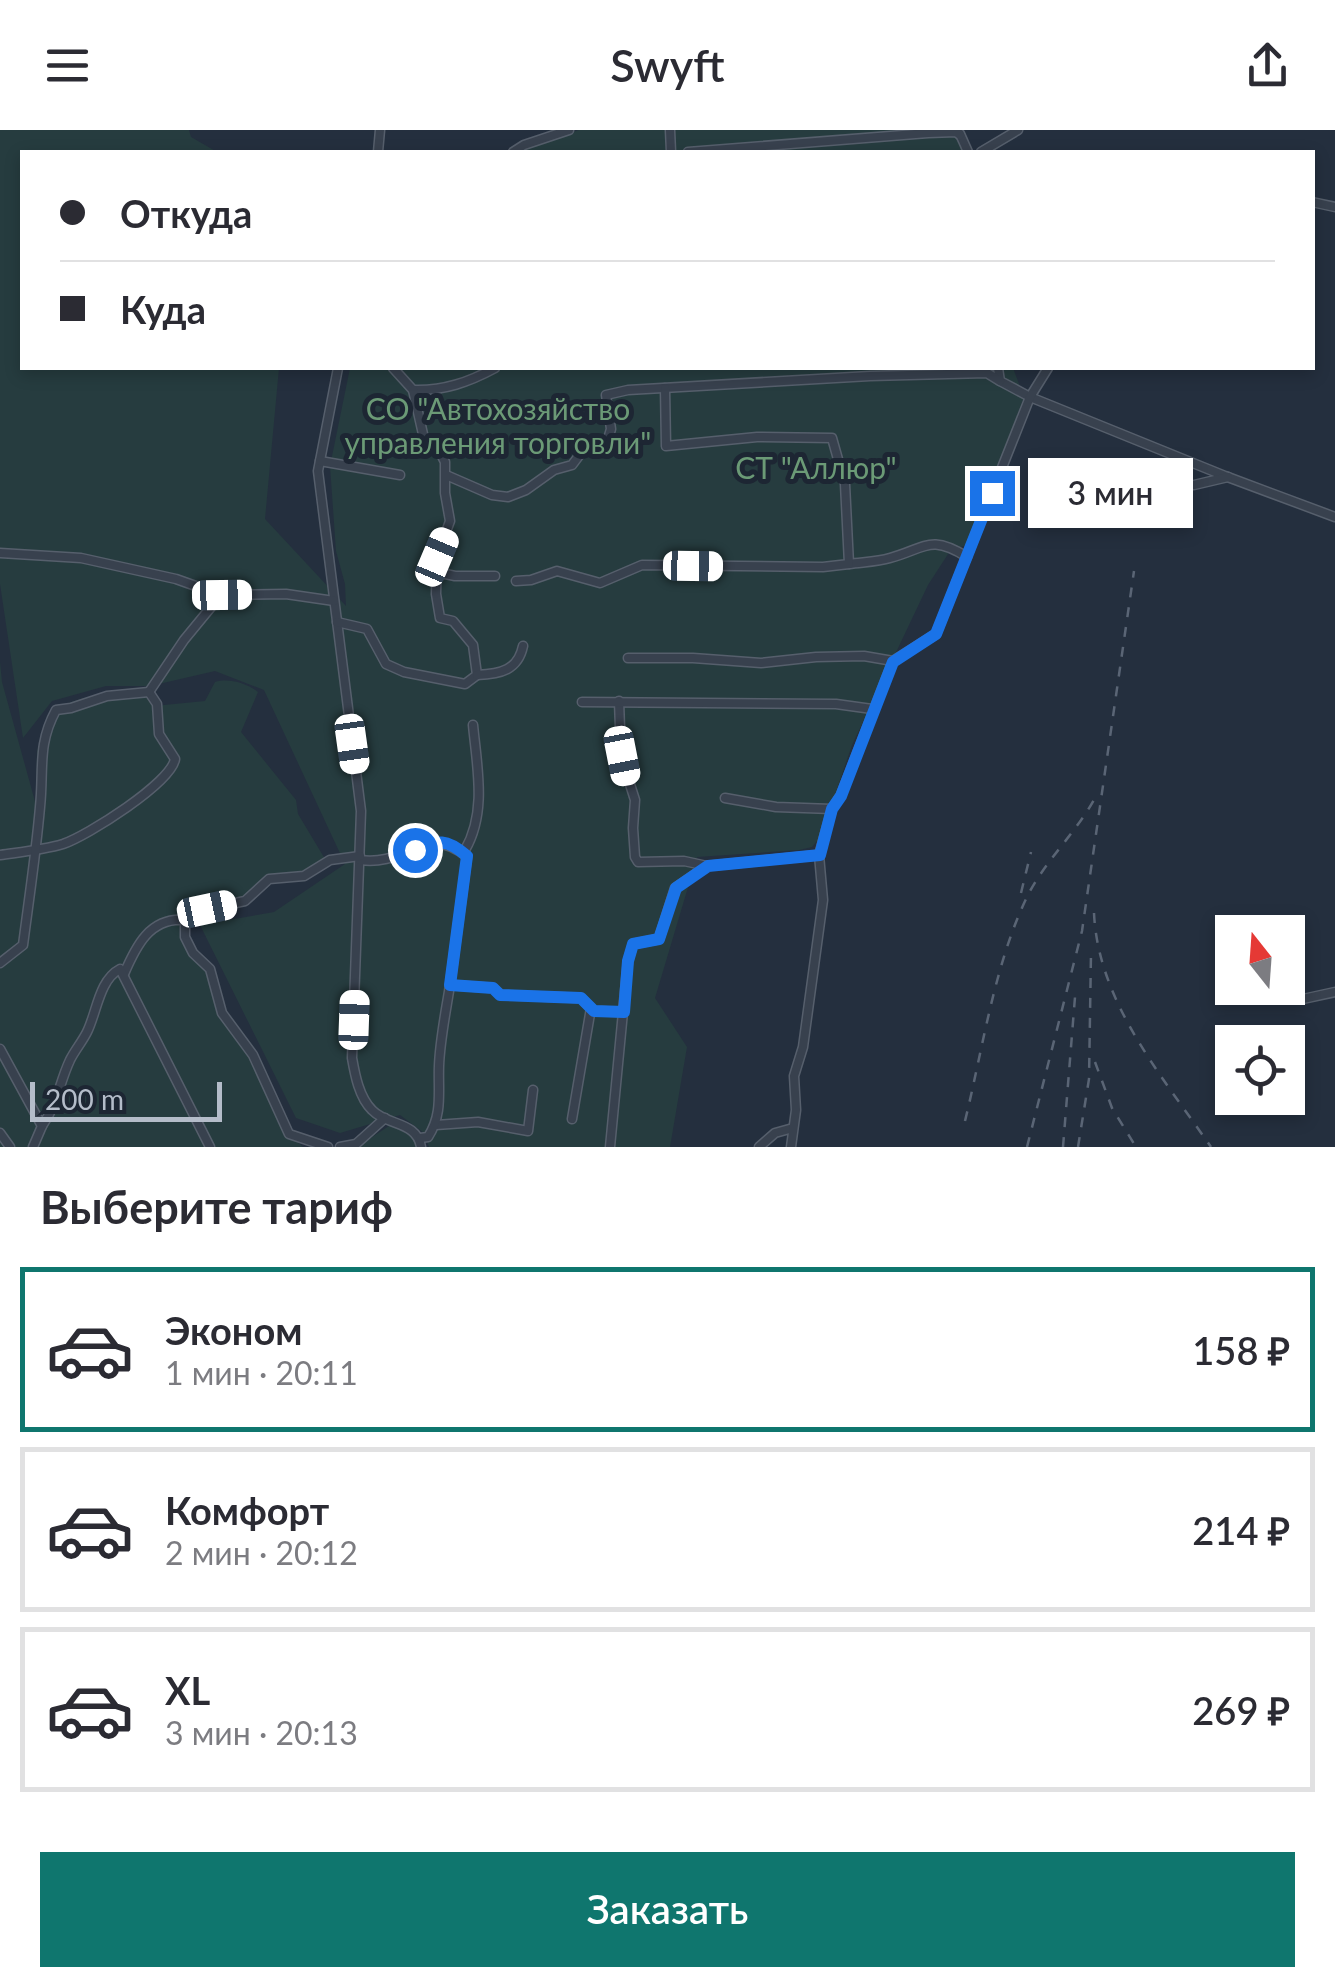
<!DOCTYPE html>
<html lang="ru">
<meta charset="utf-8">
<style>
body{margin:0;font-family:Lato,sans-serif;background:#f7f7f7;color:#2b2b33;height:100vh;display:flex;flex-direction:column;font-size:38px;white-space:nowrap}
*{box-sizing:border-box;margin:0}
p{font-size:32px;color:#7c7c81}
.icon{flex:none;width:55px;height:55px;fill:none;stroke:currentColor;stroke-width:2;stroke-linecap:round;stroke-linejoin:round}
.map{position:relative;height:1017px;overflow:hidden}
.drawer{display:flex;flex-direction:column;background:#fff;flex:1}
.drawer>*{flex:none}
.hud{position:absolute;left:20px;top:20px;width:1295px;height:220px;border-radius:0px;box-shadow:0 5px 15px #0003;display:grid;align-content:center;height:220px;padding:0 40px;background:#fff}
.needle{width:65px;rotate:343deg}
.controls{position:absolute;left:1215px;top:785px;display:grid;gap:20px}
.controls a{display:grid;place-items:center;width:90px;height:90px;border-radius:0px;background:#fff;box-shadow:0 5px 15px #0003;font-size:50px}
.scale{position:absolute;left:30px;bottom:25px;width:192px;box-sizing:border-box;padding-left:10px;border:5px solid #b4bcc9;border-top:0;font-size:28px;line-height:35px;white-space:nowrap;color:#b4bcc9;-webkit-text-stroke:8px #1d2633;paint-order:stroke}
.end{position:absolute;width:45px;height:45px;margin:-22px;border:12px solid #1a73e8;background:#fff;box-shadow:0 0 0 5px #fff}
.from{border-radius:50%}
.bubble{position:absolute;height:70px;border-radius:0px;background:#fff;box-shadow:0 5px 15px #0003;font-size:32px;font-weight:600;line-height:70px;text-align:center}
.car{position:absolute;width:30px;height:60px;margin:-30px -15px;border-radius:12px;box-shadow:0 0 8px 2px #0007;background:linear-gradient(#fff 24%,#345 0 40%,#fff 0 76%,#345 0 86%,#fff 0)}
.hud b{display:flex;align-items:center;gap:35px;height:95px;font-size:38px}
.hud b+b{border-top:2px solid #e1e1e2}
.hud i{width:25px;height:25px;background:#2b2b33}
ul{padding:0;list-style:none}
li{display:flex;align-items:center;gap:30px;height:165px;margin:0 20px 15px;padding:0 20px;border:5px solid #e1e1e2;border-radius:0px}
li div{flex:1}
li b{display:block;font-size:38px}
li em{font-style:normal;font-weight:600}
li.selected{border-color:#0f766e}
li>.icon{width:90px;height:90px;stroke-width:1.5}
h2{padding:0 40px;font-size:45px;line-height:120px}
.primary-button{display:flex;gap:20px;margin-top:auto;padding:20px 40px}
.primary-button a{flex:1;height:115px;border-radius:0px;background:#0f766e;color:#fff;font-size:40px;font-weight:600;line-height:115px;text-align:center}
header{display:flex;justify-content:space-between;align-items:center;height:130px;padding:0 40px;background:#fff;font-size:45px;font-weight:600}
.map>svg:first-child{display:block}
.green{fill:#263c3f}
.lines{fill:none;stroke-linecap:round;stroke-linejoin:round}
.minor-casing{stroke:#565f6c;stroke-width:11}
.minor{stroke:#38414e;stroke-width:8}
.rail{stroke:#5a6575;stroke-width:2.5;stroke-dasharray:10 10;stroke-linecap:butt}
.route{stroke:#1a73e8;stroke-width:12}
.labels{text-anchor:middle;stroke-width:10;stroke-linejoin:round;paint-order:stroke}
.park-label{font-size:30px;fill:#6b9a76;stroke:#1d2633}
</style>
<header><svg class="icon" aria-label="menu" viewBox="0 0 24 24"><path d="M4 6h16M4 12h16M4 18h16"/></svg>Swyft<svg class="icon" aria-label="share" viewBox="0 0 24 24"><path d="M12 15V3M7 8l5-5 5 5M5 13v7h14v-7"/></svg></header>
<div class="map">
<svg width="1335" height="1017" viewBox="0 0 1335 1017">
<rect width="100%" height="100%" fill="#242f3e"/>
<g class="green">
<path d="M0,0H189L191,7L217,22H22V238H279L265,389L346,476L345,454L336,421L330,336L350,238H1013L1024,267L969,414L950,421L928,455L852,615L821,706L812,717L799,720L697,727L655,868L687,917L670,1017H429L424,1003L400,985L340,1003L296,988L200,795L274,782L345,734L264,560L215,541L150,556H106L52,571L23,608L0,454Z"/>
<path d="M579,0H958L966,22H517Z"/>
<path d="M0,532L2,552L36,675L37,621L50,581C80,566 111,561 144,558L154,576L205,571L215,552C229,548 246,553 258,562L241,602L296,670L298,684L328,734C305,748 263,744 251,773C229,779 190,781 183,806L213,848L220,880L249,923L288,1004L303,1017H0Z"/>
<path d="M392,994L415,1008L416,1017H357Z"/>
</g>
<g class="lines">
<g class="minor-casing">
<g id="minor">
<path d="M670,0L671,22"/>
<path d="M960,4L968,22"/>
<path d="M378,22L380,0"/>
<path d="M513,22L524,15L569,0"/>
<path d="M688,22L928,3L956,2L960,5"/>
<path d="M981,22L1018,0"/>
<path d="M1312,72L1335,77"/>
<path d="M338,238L318,341L361,681L352,928C355,945 359,967 372,980C387,996 417,991 421,1017"/>
<path d="M393,238L413,260C444,261 469,252 495,238"/>
<path d="M998,238L1000,251L1030,267L1225,346L1335,387"/>
<path d="M320,331L400,345"/>
<path d="M446,345L492,365L508,367L526,360L554,340L572,335L581,323L608,309L611,299L606,265L628,260L870,246L987,243L1000,251"/>
<path d="M1194,355L1228,347"/>
<path d="M0,423L81,428L176,449L221,465L286,464L334,471"/>
<path d="M849,434C862,432 877,432 890,428C926,418 930,404 967,427"/>
<path d="M436,442L455,446H495"/>
<path d="M516,451L531,450L557,441L600,453L642,435L823,437L849,434L845,354L832,308L757,307L666,316L665,258"/>
<path d="M337,492L367,499L386,534L404,542L465,554L477,545L473,515L453,491L440,488L436,464L437,427L450,391L445,363V332L439,320L425,313L413,260"/>
<path d="M628,528H693L761,533L816,527L864,526L893,531"/>
<path d="M477,545C501,544 518,540 523,516"/>
<path d="M149,562L184,510L221,465"/>
<path d="M619,571L621,626L635,670L633,698L635,727L638,732L684,731L707,736L819,725"/>
<path d="M582,572L836,574L872,579"/>
<path d="M725,668L776,677L832,679"/>
<path d="M461,721L465,720C487,682 477,637 473,595"/>
<path d="M0,725C21,722 43,720 63,714C87,706 171,653 175,629L159,604L157,574L149,562"/>
<path d="M360,730C406,737 429,693 467,727L450,855"/>
<path d="M185,790L207,779L245,771L269,749L304,746L330,730L360,726"/>
<path d="M1231,809L1232,810"/>
<path d="M0,833L23,815C29,769 36,723 40,677C44,639 37,615 56,580L71,578L107,566L149,562"/>
<path d="M124,844C136,816 150,787 185,790V807L193,823L210,839L222,883L253,925L289,1004L328,1017"/>
<path d="M1283,858L1303,869L1335,862"/>
<path d="M0,919L42,996L33,1017"/>
<path d="M572,989L591,878"/>
<path d="M436,995L478,992L528,1001L533,960"/>
<path d="M42,996C59,971 58,956 70,930C75,920 82,912 87,902C97,882 99,850 120,839L210,1017"/>
<path d="M0,1003L10,1017"/>
<path d="M420,1008L428,1007C443,984 438,962 439,936C440,909 446,881 450,855L493,858L501,865L581,868L594,881L623,882L628,831L633,814L659,809L675,758L707,736"/>
<path d="M340,1017L356,1014L385,988"/>
<path d="M610,1017L623,882"/>
<path d="M759,1017L775,1003L793,998"/>
<path d="M791,1017L796,980L794,946L803,917L823,770L819,725L832,679L841,665L893,531L936,504L1030,267L1048,238"/>
</g>
</g>
<use href="#minor" class="minor"/>
<g class="rail">
<path d="M1021,763L1031,722"/>
<path d="M1094,783C1098,872 1162,946 1211,1017"/>
<path d="M1095,932L1112,978L1136,1017"/>
<path d="M965,991C983,918 995,830 1029,763C1048,727 1080,699 1098,662"/>
<path d="M1027,1017L1082,801L1134,441"/>
<path d="M1063,1017L1075,867"/>
<path d="M1078,1017L1089,949L1091,823"/>
</g>
</g>
<g class="lines">
<path class="route" d="M415,720C439,710 446,708 467,726L450,855L493,858L500,865L581,868L594,881L624,882L628,831L633,814L659,809L676,758L708,736L820,725L832,679L841,666L893,532L936,504L992,363"/>
</g>
<g class="labels">
<g class="park-label">
<text x="498" y="290">СО "Автохозяйство<tspan x="498" dy="34">управления торговли"</tspan></text>
<text x="816" y="349">СТ "Аллюр"</text>
</g>
</g>
</svg>
<div class="controls">
<a><svg class="needle" viewBox="-14 -14 28 28"><path d="M0-13l5 13h-10z" fill="#e53935"/><path d="M0 13l5-13h-10z" fill="#7c7c81"/></svg></a>
<a><svg class="icon" aria-label="locate" viewBox="0 0 24 24"><circle cx="12" cy="12" r="6"/><path d="M12 2v4M12 18v4M2 12h4M18 12h4"/></svg></a>
</div>
<div class="scale">200 m</div>
<i class="end from" style="left:415px;top:720px"></i>
<i class="end" style="left:992px;top:363px"></i>
<div class="bubble" style="left:1028px;top:328px;width:165px">3 мин</div>
<i class="car" style="left:437px;top:427px;rotate:23deg"></i>
<i class="car" style="left:693px;top:436px;rotate:91deg"></i>
<i class="car" style="left:222px;top:465px;rotate:89deg"></i>
<i class="car" style="left:352px;top:614px;rotate:172deg"></i>
<i class="car" style="left:622px;top:626px;rotate:169deg"></i>
<i class="car" style="left:207px;top:779px;rotate:78deg"></i>
<i class="car" style="left:354px;top:890px;rotate:2deg"></i>
<div class="hud">
<b><i class="from"></i>Откуда</b>
<b><i></i>Куда</b>
</div>
</div>
<section class="drawer">
<h2>Выберите тариф</h2>
<ul>
<li class="selected"><svg class="icon" aria-label="car" viewBox="0 0 24 24"><path d="M5 17H2v-5l4-1 3-4h7l3 4 3 1v5h-3M9 17h6M6 11h13"/><circle cx="7" cy="17" r="2"/><circle cx="17" cy="17" r="2"/></svg><div><b>Эконом</b><p>1 мин · 20:11</p></div><em>158 ₽</em></li>
<li><svg class="icon" aria-label="car" viewBox="0 0 24 24"><path d="M5 17H2v-5l4-1 3-4h7l3 4 3 1v5h-3M9 17h6M6 11h13"/><circle cx="7" cy="17" r="2"/><circle cx="17" cy="17" r="2"/></svg><div><b>Комфорт</b><p>2 мин · 20:12</p></div><em>214 ₽</em></li>
<li><svg class="icon" aria-label="car" viewBox="0 0 24 24"><path d="M5 17H2v-5l4-1 3-4h7l3 4 3 1v5h-3M9 17h6M6 11h13"/><circle cx="7" cy="17" r="2"/><circle cx="17" cy="17" r="2"/></svg><div><b>XL</b><p>3 мин · 20:13</p></div><em>269 ₽</em></li>
</ul>
<div class="primary-button"><a>Заказать</a></div>
</section>
